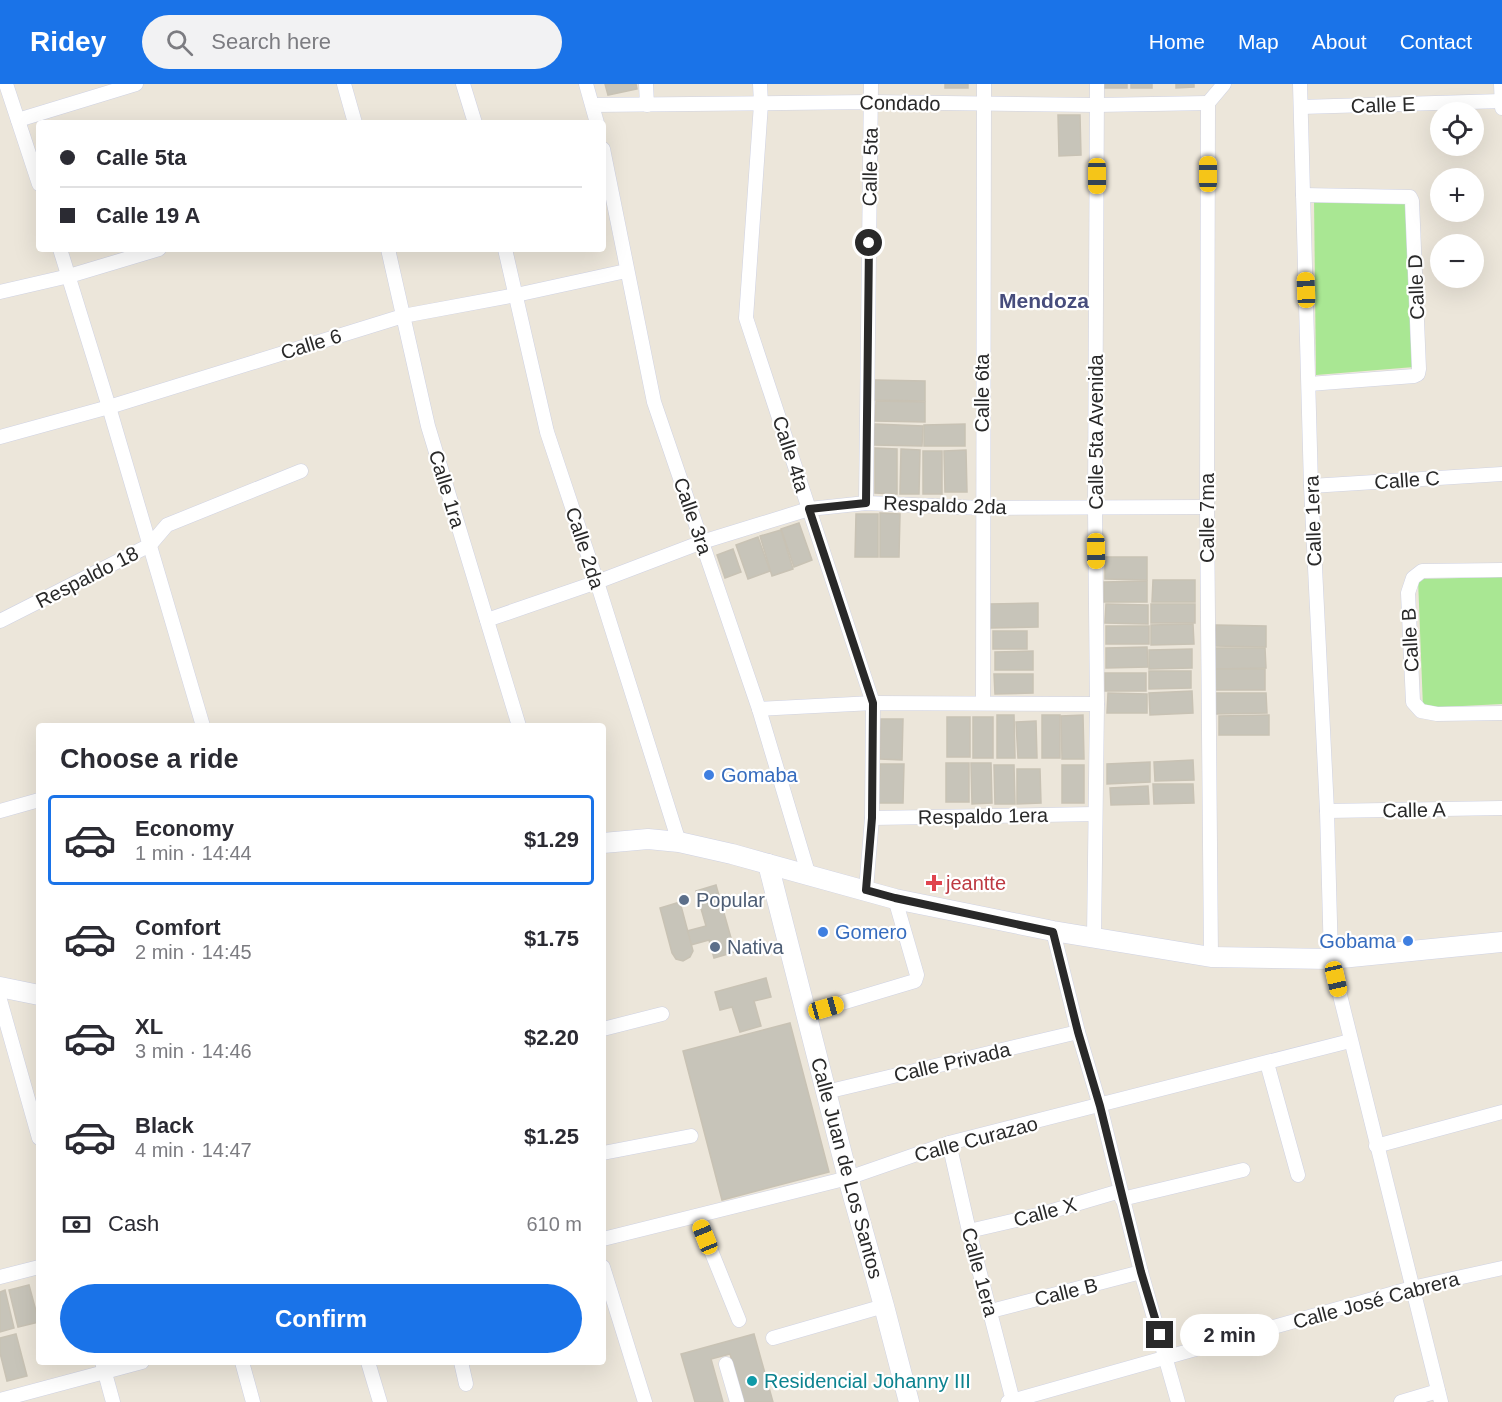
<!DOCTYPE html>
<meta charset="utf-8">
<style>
body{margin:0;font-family:Arial,sans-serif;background:#f2f2f3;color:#2b2b33;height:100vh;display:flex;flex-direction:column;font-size:22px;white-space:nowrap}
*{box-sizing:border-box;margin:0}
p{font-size:20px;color:#7c7c81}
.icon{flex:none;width:33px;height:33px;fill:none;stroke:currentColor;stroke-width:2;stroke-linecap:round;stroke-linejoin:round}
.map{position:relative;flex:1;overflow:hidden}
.details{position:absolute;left:36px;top:639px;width:570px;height:642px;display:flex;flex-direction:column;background:#fff;border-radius:6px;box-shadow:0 6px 24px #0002}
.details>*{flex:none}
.banner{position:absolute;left:36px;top:36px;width:570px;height:132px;border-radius:6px;box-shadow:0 6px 24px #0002;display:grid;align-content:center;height:132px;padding:0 24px;background:#fff}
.tools{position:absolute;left:1430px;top:18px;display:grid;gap:12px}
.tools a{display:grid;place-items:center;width:54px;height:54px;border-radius:50%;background:#fff;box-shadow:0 6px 24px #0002;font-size:30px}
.end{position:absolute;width:27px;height:27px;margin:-14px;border:8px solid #292929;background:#fff;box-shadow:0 0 0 3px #fff}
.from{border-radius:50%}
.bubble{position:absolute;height:42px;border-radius:21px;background:#fff;box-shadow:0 6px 24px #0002;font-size:20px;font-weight:700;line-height:42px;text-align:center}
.car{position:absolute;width:18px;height:36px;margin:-18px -9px;border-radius:8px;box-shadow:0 0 4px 2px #0007;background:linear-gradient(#f5c518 24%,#345 0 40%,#f5c518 0 76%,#345 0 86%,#f5c518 0)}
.banner b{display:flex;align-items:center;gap:21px;height:57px;font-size:22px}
.banner b+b{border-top:2px solid #e1e1e2}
.banner i{width:15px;height:15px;background:#2b2b33}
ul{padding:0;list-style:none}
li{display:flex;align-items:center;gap:18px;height:90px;margin:0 12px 9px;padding:0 12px;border:3px solid transparent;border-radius:6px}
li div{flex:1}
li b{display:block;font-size:22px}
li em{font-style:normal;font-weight:700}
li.selected{border-color:#1a73e8}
li>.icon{width:54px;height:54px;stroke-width:1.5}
h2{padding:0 24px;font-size:27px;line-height:72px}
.pay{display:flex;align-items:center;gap:15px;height:66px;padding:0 24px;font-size:22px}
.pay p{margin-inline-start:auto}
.primary-button{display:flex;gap:12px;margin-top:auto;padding:12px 24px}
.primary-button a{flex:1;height:69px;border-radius:36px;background:#1a73e8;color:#fff;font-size:24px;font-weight:700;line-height:69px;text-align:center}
header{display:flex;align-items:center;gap:36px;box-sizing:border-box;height:84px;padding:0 30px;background:#1a73e8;color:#fff}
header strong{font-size:28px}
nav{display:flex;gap:33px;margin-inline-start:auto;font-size:21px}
.search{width:420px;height:54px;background:#f2f2f3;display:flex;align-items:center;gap:15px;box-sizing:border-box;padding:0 21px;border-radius:33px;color:#7c7c81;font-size:22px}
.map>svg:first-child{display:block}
.green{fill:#a9e793}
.building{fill:#c7c4b9;stroke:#c8c2b4;stroke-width:1.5}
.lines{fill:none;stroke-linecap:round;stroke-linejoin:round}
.street-casing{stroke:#cfd2e3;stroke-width:15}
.secondary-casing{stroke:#cfd2e3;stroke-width:21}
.street{stroke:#fff;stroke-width:14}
.secondary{stroke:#fff;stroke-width:20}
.route{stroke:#292929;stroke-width:8}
.shop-dot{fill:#3f7fe0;stroke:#fff;stroke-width:2}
.health-dot{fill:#e0444e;stroke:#fff;stroke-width:2}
.service-dot{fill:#5c6f8a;stroke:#fff;stroke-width:2}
.culture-dot{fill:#0f9aa8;stroke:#fff;stroke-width:2}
.labels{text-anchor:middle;stroke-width:4.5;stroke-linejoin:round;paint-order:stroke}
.street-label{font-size:20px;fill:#292929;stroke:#fff}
.shop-label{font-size:20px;fill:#366cbe;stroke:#fff;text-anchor:start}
.health-label{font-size:20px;fill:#be3a42;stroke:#fff;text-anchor:start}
.service-label{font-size:20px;fill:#4e5e75;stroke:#fff;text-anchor:start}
.culture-label{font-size:20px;fill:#0d838f;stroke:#fff;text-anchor:start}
.neighbourhood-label{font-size:21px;font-weight:bold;fill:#474d7c;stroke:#fff}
</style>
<header>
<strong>Ridey</strong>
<div class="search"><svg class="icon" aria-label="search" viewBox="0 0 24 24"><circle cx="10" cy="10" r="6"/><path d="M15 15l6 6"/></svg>Search here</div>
<nav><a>Home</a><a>Map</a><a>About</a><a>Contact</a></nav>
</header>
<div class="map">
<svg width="1502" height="1318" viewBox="0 0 1502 1318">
<rect width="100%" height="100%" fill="#ece6da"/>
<g class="green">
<path d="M1314,115L1407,116L1414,283L1316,291Z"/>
<path d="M1502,493V620L1423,624L1418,495Z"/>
</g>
<g class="building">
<path d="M605,0H636L637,5L608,11Z"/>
<rect x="945" y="0" width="23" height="4"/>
<rect x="1102" y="0" width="25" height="4"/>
<rect x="1131" y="0" width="21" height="4"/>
<path d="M1176,0H1194V3L1176,4Z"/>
<path d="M1058,31H1080L1081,71L1059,72Z"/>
<path d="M875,296L925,297V317L874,316Z"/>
<path d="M876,317L925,318V338L875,337Z"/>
<path d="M875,340L923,342L922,362L874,361Z"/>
<path d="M965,340V362H924V341Z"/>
<path d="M875,364L897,365V410L875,409Z"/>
<path d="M901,365L920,366L919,410H900Z"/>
<path d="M966,366L967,408H945L944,367Z"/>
<rect x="923" y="367" width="19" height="43"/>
<path d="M880,429L900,430L899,473H880Z"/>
<path d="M856,430H878V473H855Z"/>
<path d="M799,439L812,476L794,483L781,445Z"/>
<path d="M781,446L793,485L772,492L760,452Z"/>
<path d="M758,453L770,487L748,495L736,461Z"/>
<path d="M733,465L741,488L725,494L717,471Z"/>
<path d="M1105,473H1147V496L1105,495Z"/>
<path d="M1153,496H1195V518H1152Z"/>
<path d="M1147,497V518H1104V498Z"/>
<path d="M1038,519V543L990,544V520Z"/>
<path d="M1106,520L1148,521V540L1105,539Z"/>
<rect x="1151" y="520" width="44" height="19"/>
<path d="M1193,540L1194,560L1151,561V541Z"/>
<path d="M1216,541L1266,542V563L1215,562Z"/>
<rect x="1106" y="542" width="43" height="18"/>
<rect x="993" y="547" width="34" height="18"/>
<path d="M1147,563L1148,583L1106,584V564Z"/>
<path d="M1215,564H1265L1266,584L1215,585Z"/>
<path d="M1192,565V584L1149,585V566Z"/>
<path d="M1033,567V586H995V568Z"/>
<rect x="1214" y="585" width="51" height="21"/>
<path d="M1149,587H1191V604L1149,605Z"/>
<rect x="1105" y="589" width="41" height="18"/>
<path d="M994,590H1033V609L995,610Z"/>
<path d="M1192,607L1193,629L1150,631L1149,609Z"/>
<path d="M1108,609L1147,610V629H1107Z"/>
<path d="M1214,609H1266L1267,629L1214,630Z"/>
<path d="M997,631H1014L1015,674H997Z"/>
<rect x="1042" y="631" width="18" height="43"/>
<path d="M1083,631L1084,675H1062L1061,632Z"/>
<path d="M1269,631V651H1219V632Z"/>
<rect x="947" y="633" width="23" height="40"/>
<rect x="973" y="633" width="20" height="41"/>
<path d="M881,635H903L902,676L880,675Z"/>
<path d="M1036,637L1037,674H1018L1016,638Z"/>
<path d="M1193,676L1194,696L1155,697L1154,678Z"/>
<path d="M1150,678V698L1107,700V680Z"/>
<rect x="946" y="679" width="23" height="39"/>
<path d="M971,679H991L992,719L972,720Z"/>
<path d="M880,680H904L903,719H879Z"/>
<path d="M994,681H1014L1015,720H995Z"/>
<rect x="1062" y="681" width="22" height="38"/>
<path d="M1017,685H1040L1041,719L1017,720Z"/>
<path d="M1153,700H1193L1194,719L1154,720Z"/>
<path d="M1148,702L1149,720L1111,721L1110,704Z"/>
<path d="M716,801L735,868L714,874L709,856L687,862L683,848L706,842L696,807Z"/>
<path d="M680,818L693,867L690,873L683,877L676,875L672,869L660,824Z"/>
<path d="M766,894L771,913L754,917L761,942L740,948L732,923L720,926L715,908Z"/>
<path d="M790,939L829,1088L722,1116L683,967Z"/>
<path d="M29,1201L39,1238L18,1243L9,1206Z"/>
<path d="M5,1206L14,1244L0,1248V1208Z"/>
<path d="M16,1250L27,1292L7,1297L0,1269V1254Z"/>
<path d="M754,1250L773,1318H744L730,1270L711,1275L723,1318H695L681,1270Z"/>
</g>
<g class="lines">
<g class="street-casing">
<g id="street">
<path d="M6,0L39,100"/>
<path d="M344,0L355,39"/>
<path d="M463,0L475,39"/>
<path d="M586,0L597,39"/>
<path d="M646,0L647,21"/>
<path d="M760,0L761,20L746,234L873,619L872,734L866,806"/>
<path d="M1300,0L1311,402L1327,727L1331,875L1441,1318"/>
<path d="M1501,0L1502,24"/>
<path d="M593,21L871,18L1097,21L1208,19"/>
<path d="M1301,23L1502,17"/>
<path d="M18,36L136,0"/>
<path d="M603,65L654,318L759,625L809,792"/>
<path d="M1303,111L1410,113L1412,117L1419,285L1418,290L1414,292L1309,300"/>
<path d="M60,165L109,323L203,642"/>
<path d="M388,165L428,342L519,642"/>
<path d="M505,165L547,348L597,498L679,758"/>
<path d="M0,208L69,192L159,165"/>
<path d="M0,353L109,323L403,232L516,211L626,187"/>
<path d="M1311,402L1502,390"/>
<path d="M866,419L871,0"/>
<path d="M1502,486L1422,487L1413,494L1408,509L1413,618L1421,627L1437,630L1502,629"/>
<path d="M487,536L597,498L702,458L809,425L866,419L982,424L1207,423"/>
<path d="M0,537L150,461L167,441L301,387"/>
<path d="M983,618L984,0"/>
<path d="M759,625L873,619L1097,620"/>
<path d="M0,727L39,716"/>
<path d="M1327,727L1502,724"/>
<path d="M872,734L1095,730"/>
<path d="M1053,847L1078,948L1100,1022L1141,1188L1178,1318"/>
<path d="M1094,854L1097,620L1095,423L1097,0"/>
<path d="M1211,873L1207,423L1208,19L1224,0"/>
<path d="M0,916L39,1054"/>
<path d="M805,930L915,897L917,891L895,815"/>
<path d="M603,945L662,930"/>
<path d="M1267,979L1298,1091"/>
<path d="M826,1008L1078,948"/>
<path d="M949,1059L969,1147L1013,1317"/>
<path d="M1376,1062L1502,1028"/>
<path d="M603,1069L691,1052"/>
<path d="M1122,1115L1243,1086"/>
<path d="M697,1132L739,1236"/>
<path d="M969,1147L1042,1130L1120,1107"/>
<path d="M603,1155L848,1094L949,1059L1350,957"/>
<path d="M603,1183L645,1318"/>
<path d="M0,1193L39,1183"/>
<path d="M991,1227L1141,1188"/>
<path d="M773,1254L884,1222"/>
<path d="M102,1278L113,1318"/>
<path d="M242,1278L253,1318"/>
<path d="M368,1278L380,1318"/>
<path d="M461,1278L466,1300"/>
<path d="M726,1280L737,1318"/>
<path d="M0,1316L142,1278"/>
<path d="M1008,1318L1412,1204L1502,1184"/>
<path d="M1401,1318L1438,1307"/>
</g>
</g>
<g class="secondary-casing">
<g id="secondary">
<path d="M603,759L648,755L679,758L732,770L895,815L1053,847L1211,873L1331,875L1502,858"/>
<path d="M768,780L848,1094L884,1222L909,1318"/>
<path d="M0,903L39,911"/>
</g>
</g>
<use href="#street" class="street"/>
<use href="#secondary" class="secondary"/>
</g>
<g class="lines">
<path class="route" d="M869,159L866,419L809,425L873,619L872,734L866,806L895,814L1053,848L1078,948L1100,1022L1141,1188L1160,1251"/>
</g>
<g class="shop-dot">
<circle cx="709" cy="691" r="6"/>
<circle cx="823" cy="848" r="6"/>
<circle cx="1408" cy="857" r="6"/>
</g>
<path class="health-dot" d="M931 790h6v6h6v6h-6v6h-6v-6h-6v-6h6z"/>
<g class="service-dot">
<circle cx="684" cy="816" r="6"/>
<circle cx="715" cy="863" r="6"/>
</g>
<circle class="culture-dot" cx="752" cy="1297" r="6"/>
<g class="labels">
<g class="street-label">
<text transform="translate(900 19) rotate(1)" y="7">Condado</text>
<text transform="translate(1383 21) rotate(-2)" y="7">Calle E</text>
<text transform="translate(870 83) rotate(-89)" y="7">Calle 5ta</text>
<text transform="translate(1416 203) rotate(-92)" y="7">Calle D</text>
<text transform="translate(311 260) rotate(-17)" y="7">Calle 6</text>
<text transform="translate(982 309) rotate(-90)" y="7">Calle 6ta</text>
<text transform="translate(1096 348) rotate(-90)" y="7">Calle 5ta Avenida</text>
<text transform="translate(791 370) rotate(72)" y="7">Calle 4ta</text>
<text transform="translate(1407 396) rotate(-4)" y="7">Calle C</text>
<text transform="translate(447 405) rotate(73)" y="7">Calle 1ra</text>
<text transform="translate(945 421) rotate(2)" y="7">Respaldo 2da</text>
<text transform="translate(693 432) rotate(71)" y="7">Calle 3ra</text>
<text transform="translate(1207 434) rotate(-90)" y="7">Calle 7ma</text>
<text transform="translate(1313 437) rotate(-92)" y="7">Calle 1era</text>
<text transform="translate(585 464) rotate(72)" y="7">Calle 2da</text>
<text transform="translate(87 493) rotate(-27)" y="7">Respaldo 18</text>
<text transform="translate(1410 556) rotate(-93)" y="7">Calle B</text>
<text transform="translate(1414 726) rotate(-1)" y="7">Calle A</text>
<text transform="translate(983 732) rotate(-1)" y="7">Respaldo 1era</text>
<text transform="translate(952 978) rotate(-13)" y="7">Calle Privada</text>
<text transform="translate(976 1055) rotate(-15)" y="7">Calle Curazao</text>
<text transform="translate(847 1084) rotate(75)" y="7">Calle Juan de Los Santos</text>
<text transform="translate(1045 1128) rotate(-15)" y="7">Calle X</text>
<text transform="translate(980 1188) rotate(75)" y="7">Calle 1era</text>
<text transform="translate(1066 1208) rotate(-14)" y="7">Calle B</text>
<text transform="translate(1376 1216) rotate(-15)" y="7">Calle José Cabrera</text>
</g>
<g class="shop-label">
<text x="721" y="698">Gomaba</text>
<text x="835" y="855">Gomero</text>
<text x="1396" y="864" text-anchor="end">Gobama</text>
</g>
<g class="health-label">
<text x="946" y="806">jeantte</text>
</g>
<g class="service-label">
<text x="696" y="823">Popular</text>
<text x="727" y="870">Nativa</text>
</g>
<g class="culture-label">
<text x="764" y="1304">Residencial Johanny III</text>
</g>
<g class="neighbourhood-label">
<text x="1044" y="224">Mendoza</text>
</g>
</g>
</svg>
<div class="tools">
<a><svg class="icon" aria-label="locate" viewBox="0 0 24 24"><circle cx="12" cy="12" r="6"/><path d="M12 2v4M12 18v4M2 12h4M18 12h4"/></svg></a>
<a>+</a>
<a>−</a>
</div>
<i class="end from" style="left:869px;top:159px"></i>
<i class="end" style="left:1160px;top:1251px"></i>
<div class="bubble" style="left:1180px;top:1230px;width:99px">2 min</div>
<i class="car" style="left:1208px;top:90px;rotate:0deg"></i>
<i class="car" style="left:1097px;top:92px;rotate:180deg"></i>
<i class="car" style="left:1306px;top:206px;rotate:358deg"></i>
<i class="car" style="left:1096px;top:467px;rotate:179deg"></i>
<i class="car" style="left:1336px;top:895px;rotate:167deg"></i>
<i class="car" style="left:826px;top:924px;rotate:74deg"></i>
<i class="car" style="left:705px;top:1153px;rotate:338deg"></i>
<div class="banner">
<b><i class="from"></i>Calle 5ta</b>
<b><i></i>Calle 19 A</b>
</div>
<section class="details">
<h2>Choose a ride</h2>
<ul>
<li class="selected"><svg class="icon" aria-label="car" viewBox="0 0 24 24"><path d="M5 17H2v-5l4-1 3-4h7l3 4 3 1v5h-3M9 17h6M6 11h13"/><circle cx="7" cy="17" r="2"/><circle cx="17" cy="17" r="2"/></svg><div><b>Economy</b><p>1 min · 14:44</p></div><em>$1.29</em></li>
<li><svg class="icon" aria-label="car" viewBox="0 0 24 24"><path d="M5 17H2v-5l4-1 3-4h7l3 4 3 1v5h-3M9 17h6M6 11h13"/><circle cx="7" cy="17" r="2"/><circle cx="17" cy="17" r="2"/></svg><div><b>Comfort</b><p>2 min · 14:45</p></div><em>$1.75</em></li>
<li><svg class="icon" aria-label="car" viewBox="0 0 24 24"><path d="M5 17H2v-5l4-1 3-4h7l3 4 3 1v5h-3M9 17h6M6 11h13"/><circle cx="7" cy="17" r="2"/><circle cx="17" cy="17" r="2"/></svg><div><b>XL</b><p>3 min · 14:46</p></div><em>$2.20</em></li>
<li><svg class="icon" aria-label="car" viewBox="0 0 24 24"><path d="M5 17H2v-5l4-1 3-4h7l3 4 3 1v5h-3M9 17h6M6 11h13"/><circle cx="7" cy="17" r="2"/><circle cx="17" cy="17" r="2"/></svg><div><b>Black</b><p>4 min · 14:47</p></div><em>$1.25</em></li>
</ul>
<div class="pay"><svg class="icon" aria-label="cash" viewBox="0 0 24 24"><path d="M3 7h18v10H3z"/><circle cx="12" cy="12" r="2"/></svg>Cash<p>610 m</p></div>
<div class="primary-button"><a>Confirm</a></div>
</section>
</div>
